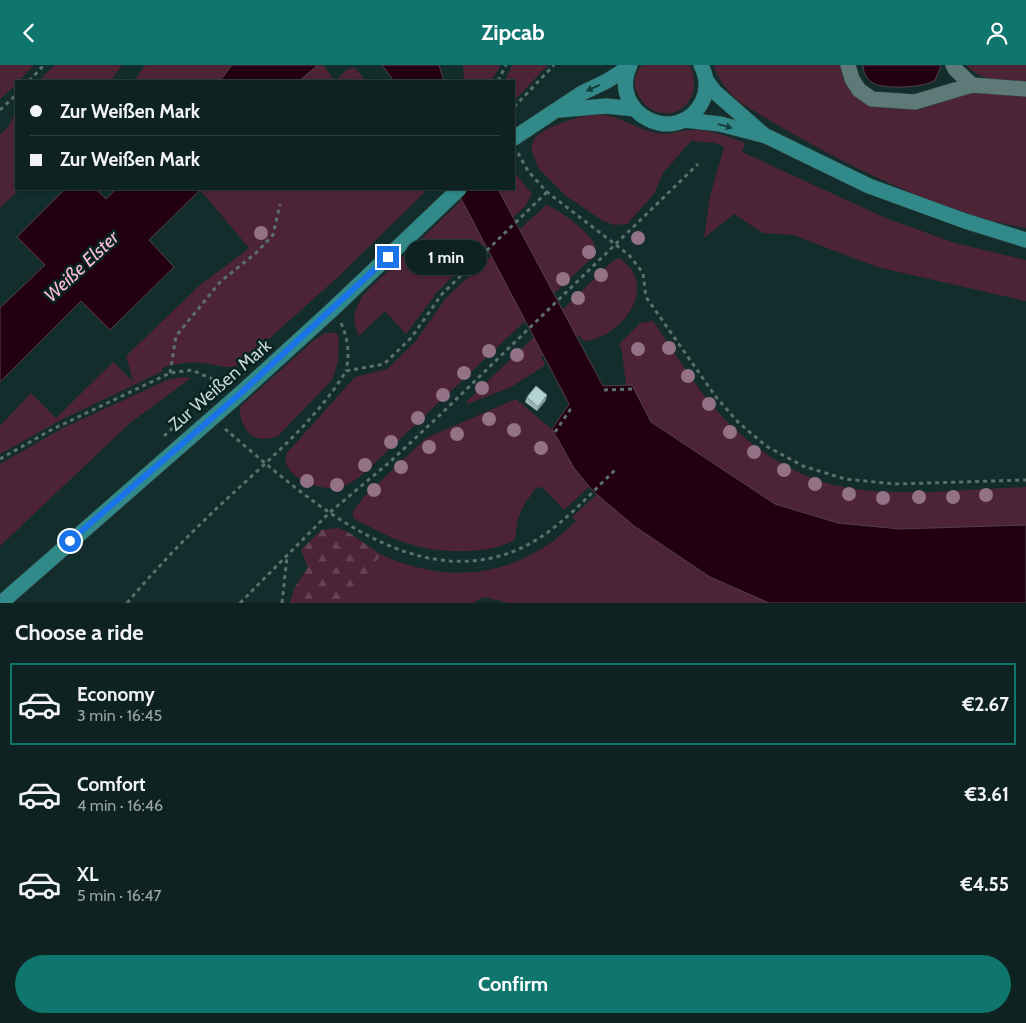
<!DOCTYPE html>
<meta charset="utf-8">
<style>
body{margin:0;font-family:Cabin,sans-serif;background:#1c2f2e;color:#f1f3f6;height:100vh;display:flex;flex-direction:column;font-size:19px;white-space:nowrap}
*{box-sizing:border-box;margin:0}
p{font-size:16px;color:#9ba4a5}
.icon{flex:none;width:28px;height:28px;fill:none;stroke:currentColor;stroke-width:2;stroke-linecap:round;stroke-linejoin:round}
.map{position:relative;height:538px;overflow:hidden}
.details{display:flex;flex-direction:column;background:#0e2221;flex:1}
.details>*{flex:none}
.banner{position:absolute;left:15px;top:15px;width:500px;height:110px;border-radius:0px;box-shadow:0 1px 4px #0004,0 0 0 1px #2e3f3f;display:grid;align-content:center;height:110px;padding:0 15px;background:#0e2221}
.end{position:absolute;width:22px;height:22px;margin:-11px;border:6px solid #1a73e8;background:#fff;box-shadow:0 0 0 2px #fff}
.from{border-radius:50%}
.bubble{position:absolute;height:35px;border-radius:18px;background:#0e2221;box-shadow:0 1px 4px #0004,0 0 0 1px #2e3f3f;font-size:16px;font-weight:700;line-height:35px;text-align:center}
.banner b{display:flex;align-items:center;gap:18px;height:48px;font-size:19px}
.banner b+b{border-top:1px solid #2e3f3f}
.banner i{width:12px;height:12px;background:#f1f3f6}
ul{padding:0;list-style:none}
li{display:flex;align-items:center;gap:15px;height:82px;margin:0 10px 8px;padding:0 5px;border:2px solid transparent;border-radius:0px}
li div{flex:1}
li b{display:block;font-size:19px}
li em{font-style:normal;font-weight:700}
li.current{border-color:#0f766e}
li>.icon{width:45px;height:45px;stroke-width:1.5}
h2{padding:0 15px;font-size:22px;line-height:60px}
.primary-button{display:flex;gap:10px;margin-top:auto;padding:10px 15px}
.primary-button a{flex:1;height:58px;border-radius:30px;background:#0f766e;color:#fff;font-size:20px;font-weight:700;line-height:58px;text-align:center}
header{display:flex;justify-content:space-between;align-items:center;height:65px;padding:0 15px;background:#0f766e;color:#fff;font-size:22px;font-weight:700}
.map>svg:first-child{display:block}
.grass{fill:#4d2436}
.forest{fill:url(#forest-firs)}
.water{fill:#201;stroke:#54404c}
.lines{fill:none;stroke-linecap:round;stroke-linejoin:round}
.minor-casing{stroke:#344746;stroke-width:16}
.major-casing{stroke:#344746;stroke-width:16}
.path{stroke:#5a706f;stroke-width:3;stroke-dasharray:4 4;stroke-linecap:butt}
.minor{stroke:#5d7978;stroke-width:15}
.major{stroke:#318a89;stroke-width:15}
.tree{fill:#927284}
.wall{fill:#9ab5b4}
.shaded-wall{fill:#7d9392}
.building{fill:#b3d2d1;stroke:#7d9392}
.oneway{fill:#144241}
.route{stroke:#1a73e8;stroke-width:6}
.labels{text-anchor:middle;stroke-width:5;stroke-linejoin:round;paint-order:stroke}
.street-label{font-size:18px;fill:#c8d7d6;stroke:#072322}
.water-label{font-size:19px;font-style:italic;fill:#febdd7;stroke:#072322}
</style>
<header><svg class="icon" aria-label="back" viewBox="0 0 24 24"><path d="M15 5l-7 7 7 7"/></svg>Zipcab<svg class="icon" aria-label="person" viewBox="0 0 24 24"><circle cx="12" cy="8" r="4"/><path d="M4 21q1-7 8-7t8 7"/></svg></header>
<div class="map">
<svg width="1026" height="538" viewBox="0 0 1026 538">
<defs>
<pattern id="forest-firs" width="22" height="20" patternUnits="userSpaceOnUse" patternTransform="scale(1.25)"><rect width="22" height="20" fill="#4d2436"/><path d="M5 1l3.5 6h-7zM16 11l3.5 6h-7z" fill="#654352"/></pattern>
</defs>
<rect width="100%" height="100%" fill="#122d2c"/>
<g class="grass">
<path d="M0,0H34L19,16H16V20L0,34Z"/>
<path d="M54,0H122L111,16H39Z"/>
<path d="M145,0H232L220,16H134Z"/>
<path d="M318,0H323L335,16L348,4L355,3L366,16H299Z"/>
<path d="M463,0H501L491,16H464Z"/>
<path d="M512,0H548L514,36V16H505Z"/>
<path d="M642,0H690C710,47 652,68 636,25C633,17 636,6 642,0Z"/>
<path d="M713,0H841C842,44 895,48 929,41C944,38 956,27 972,26C990,26 1008,29 1026,31V163C1006,159 986,155 967,148C886,122 813,82 741,38C727,27 720,16 713,0Z"/>
<path d="M966,0H1026V17C1004,15 981,17 966,0Z"/>
<path d="M16,45V124H20L0,143V70L10,59Z"/>
<path d="M598,49C620,51 636,64 657,68C670,71 680,65 692,65C710,64 729,72 745,78L742,87L888,154L955,178L1026,195V236L877,202L793,170L763,168L734,149L704,173L710,131L724,82L715,78L691,76L663,108L654,129L627,159L615,160L603,156L566,131L539,104L531,84C532,81 533,76 535,73C545,61 583,50 598,49Z"/>
<path d="M514,107L532,129L526,140L438,226L406,269L385,246L359,271C351,252 354,247 363,230L473,124H514Z"/>
<path d="M428,124L339,211L240,300C225,304 223,301 209,299C192,296 178,298 162,303L163,306L61,355L0,389V361L31,328L56,353L113,297L133,316L126,291L199,221L249,183L200,125Z"/>
<path d="M546,140C557,143 593,169 595,181C595,184 594,189 593,192L361,411C352,417 344,422 333,423C314,424 281,410 286,389L355,312L387,304L415,277L446,233Z"/>
<path d="M620,193C626,199 632,203 635,211C646,241 612,275 584,276L579,271H575L542,289V294L545,297L544,301L511,322L468,339L467,336L614,195Z"/>
<path d="M653,256C678,292 702,334 735,364C765,392 804,415 844,422C901,433 968,424 1026,422V460L900,464L838,458L775,439L651,357L632,320H626L622,286L619,279L640,258Z"/>
<path d="M325,268H336L339,273L338,297L332,315L278,371C255,381 239,365 240,342L313,276Z"/>
<path d="M181,312L191,313L130,358L0,481V399L63,363L167,315Z"/>
<path d="M516,334L555,367L574,403L590,421L564,445L543,423L537,422L525,438L518,453L515,474C502,483 486,485 470,486C420,488 396,476 353,453V446L363,433L426,373Z"/>
<path d="M597,429L634,461L710,512L769,538H509L484,532L473,538H358L380,489C451,522 520,512 576,456L572,452Z"/>
</g>
<path class="forest" d="M337,463L348,467L380,489L358,538H290L294,524L308,502L301,485L321,465Z"/>
<g class="water">
<path d="M232,0H318L299,16H220Z"/>
<path d="M382,0H439L444,16H394Z"/>
<path d="M863,0H941V1L935,15C925,23 886,24 875,19C867,15 863,8 863,0Z"/>
<path d="M65,124H96L106,134L116,124H206L200,125L149,175L174,202L110,265L81,236L0,317V243L45,200L17,172Z"/>
<path d="M456,124H498L603,321L632,320L651,357L775,439L838,458L900,464L1026,460V538H769L710,512L634,461L593,426L574,403L552,364L569,339Z"/>
</g>
<g class="lines">
<g class="minor-casing">
<g id="minor">
<path d="M848,0L852,14L859,25L872,34L915,37L972,20L1026,24"/>
<path d="M953,0L955,4L972,20"/>
</g>
</g>
<g class="major-casing">
<g id="major">
<path d="M630,0C607,48 677,84 702,37C708,25 707,12 701,0"/>
<path d="M706,15L715,27L764,70"/>
<path d="M560,45L606,41L635,44"/>
<path d="M684,55L720,59L766,71L869,121L965,156L1026,175"/>
<path d="M514,73L582,28L607,16L629,2"/>
<path d="M1,538L242,327L334,243L459,124"/>
</g>
</g>
<g class="path">
<path d="M29,16L44,0"/>
<path d="M498,16L506,0"/>
<path d="M514,42L554,0"/>
<path d="M0,45L16,30"/>
<path d="M518,88L528,106L547,127L629,190L643,208L646,232L716,332L738,357L766,381L803,401L845,414L895,419L1026,415"/>
<path d="M341,258C348,274 350,288 346,306"/>
<path d="M170,308L176,271L221,216L256,188L273,170L280,139"/>
<path d="M604,325L633,324"/>
<path d="M225,364C302,429 410,532 519,484C556,468 587,432 615,405"/>
<path d="M555,367L572,342"/>
<path d="M164,371L178,358"/>
<path d="M0,394L51,365L170,308L192,305L226,320"/>
<path d="M127,538C159,500 193,465 230,431C270,394 318,353 346,306L384,299L411,273L442,229L547,127"/>
<path d="M240,538L329,448L391,396L441,349L698,99"/>
<path d="M282,538L287,492"/>
</g>
<use href="#minor" class="minor"/>
<use href="#major" class="major"/>
</g>
<g class="tree">
<circle cx="261" cy="168" r="7"/>
<circle cx="638" cy="173" r="7"/>
<circle cx="589" cy="187" r="7"/>
<circle cx="601" cy="210" r="7"/>
<circle cx="563" cy="214" r="7"/>
<circle cx="578" cy="233" r="7"/>
<circle cx="669" cy="283" r="7"/>
<circle cx="638" cy="284" r="7"/>
<circle cx="489" cy="286" r="7"/>
<circle cx="517" cy="290" r="7"/>
<circle cx="464" cy="308" r="7"/>
<circle cx="688" cy="311" r="7"/>
<circle cx="482" cy="323" r="7"/>
<circle cx="443" cy="330" r="7"/>
<circle cx="709" cy="339" r="7"/>
<circle cx="418" cy="353" r="7"/>
<circle cx="489" cy="354" r="7"/>
<circle cx="514" cy="365" r="7"/>
<circle cx="730" cy="367" r="7"/>
<circle cx="457" cy="369" r="7"/>
<circle cx="391" cy="377" r="7"/>
<circle cx="429" cy="382" r="7"/>
<circle cx="541" cy="383" r="7"/>
<circle cx="754" cy="387" r="7"/>
<circle cx="365" cy="400" r="7"/>
<circle cx="401" cy="402" r="7"/>
<circle cx="784" cy="405" r="7"/>
<circle cx="307" cy="416" r="7"/>
<circle cx="815" cy="419" r="7"/>
<circle cx="337" cy="420" r="7"/>
<circle cx="374" cy="425" r="7"/>
<circle cx="849" cy="429" r="7"/>
<circle cx="986" cy="430" r="7"/>
<circle cx="919" cy="432" r="7"/>
<circle cx="953" cy="432" r="7"/>
<circle cx="883" cy="433" r="7"/>
</g>
<path class="wall" d="M527,332L546,335L537,346L525,337Z"/>
<path class="shaded-wall" d="M547,330L546,335L537,346L538,342Z"/>
<path class="building" d="M536,321L547,330L538,342L527,332Z"/>
<defs><path id="oneway-solid" d="M-6-.8H1V-3.2L6.5 0L1 3.2V.8H-6Z" transform="scale(1.25)"/></defs>
<g class="oneway">
<use href="#oneway-solid" transform="translate(593 23) rotate(156)"/>
<use href="#oneway-solid" transform="translate(725 61) rotate(16)"/>
</g>
<g class="lines">
<path class="route" d="M70,476L242,327L388,192"/>
</g>
<g class="labels">
<g class="street-label">
<text transform="translate(220 320) rotate(-41)" y="6">Zur Weißen Mark</text>
</g>
<g class="water-label">
<text transform="translate(81 201) rotate(-43)" y="7">Weiße Elster</text>
</g>
</g>
</svg>
<i class="end from" style="left:70px;top:476px"></i>
<i class="end" style="left:388px;top:192px"></i>
<div class="bubble" style="left:405px;top:175px;width:82px">1 min</div>
<div class="banner">
<b><i class="from"></i>Zur Weißen Mark</b>
<b><i></i>Zur Weißen Mark</b>
</div>
</div>
<section class="details">
<h2>Choose a ride</h2>
<ul>
<li class="current"><svg class="icon" aria-label="car" viewBox="0 0 24 24"><path d="M5 17H2v-5l4-1 3-4h7l3 4 3 1v5h-3M9 17h6M6 11h13"/><circle cx="7" cy="17" r="2"/><circle cx="17" cy="17" r="2"/></svg><div><b>Economy</b><p>3 min · 16:45</p></div><em>€2.67</em></li>
<li><svg class="icon" aria-label="car" viewBox="0 0 24 24"><path d="M5 17H2v-5l4-1 3-4h7l3 4 3 1v5h-3M9 17h6M6 11h13"/><circle cx="7" cy="17" r="2"/><circle cx="17" cy="17" r="2"/></svg><div><b>Comfort</b><p>4 min · 16:46</p></div><em>€3.61</em></li>
<li><svg class="icon" aria-label="car" viewBox="0 0 24 24"><path d="M5 17H2v-5l4-1 3-4h7l3 4 3 1v5h-3M9 17h6M6 11h13"/><circle cx="7" cy="17" r="2"/><circle cx="17" cy="17" r="2"/></svg><div><b>XL</b><p>5 min · 16:47</p></div><em>€4.55</em></li>
</ul>
<div class="primary-button"><a>Confirm</a></div>
</section>
